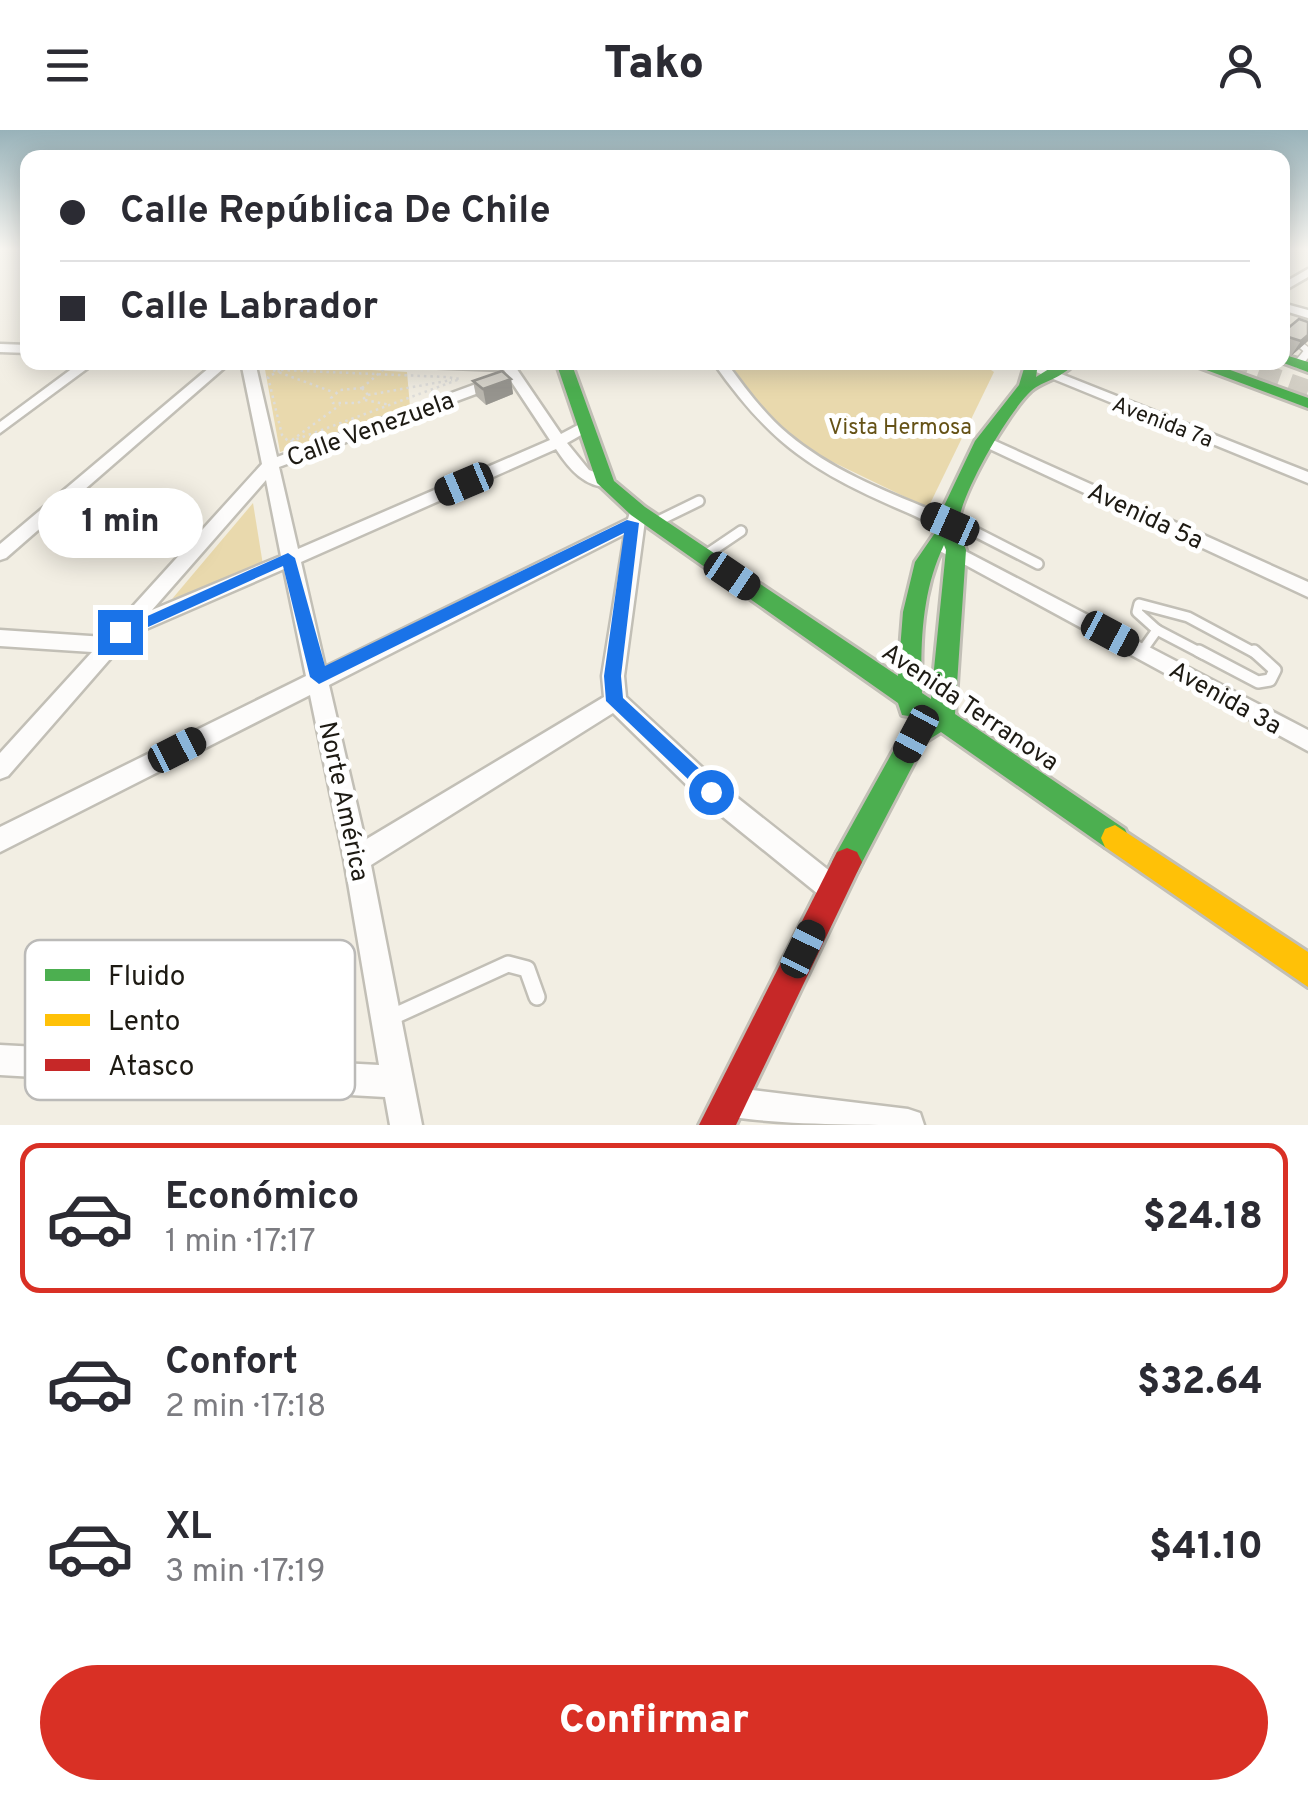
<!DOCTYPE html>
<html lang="es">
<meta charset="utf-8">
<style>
body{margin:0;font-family:Overpass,sans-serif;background:#f2f2f3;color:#2b2b33;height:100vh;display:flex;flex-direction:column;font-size:38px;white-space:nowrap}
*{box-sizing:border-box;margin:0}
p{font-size:32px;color:#7c7c81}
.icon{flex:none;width:55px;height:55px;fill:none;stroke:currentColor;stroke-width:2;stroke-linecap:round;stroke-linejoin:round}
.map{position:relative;height:995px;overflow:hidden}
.details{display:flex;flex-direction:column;background:#fff;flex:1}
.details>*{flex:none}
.hud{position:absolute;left:20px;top:20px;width:1270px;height:220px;border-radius:20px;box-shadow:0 5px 25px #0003;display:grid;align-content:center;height:220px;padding:0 40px;background:#fff}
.end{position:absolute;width:45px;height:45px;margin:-22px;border:12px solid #1a73e8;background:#fff;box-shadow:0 0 0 5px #fff}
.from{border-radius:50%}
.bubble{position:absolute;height:70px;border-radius:35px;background:#fff;box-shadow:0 5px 25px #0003;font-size:32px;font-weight:800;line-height:70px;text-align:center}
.car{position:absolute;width:30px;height:60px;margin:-30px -15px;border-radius:12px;box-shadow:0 0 8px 2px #0007;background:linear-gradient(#222 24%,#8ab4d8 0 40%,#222 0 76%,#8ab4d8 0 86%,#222 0)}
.hud b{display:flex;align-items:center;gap:35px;height:95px;font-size:38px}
.hud b+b{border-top:2px solid #e1e1e2}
.hud i{width:25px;height:25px;background:#2b2b33}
ul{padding:18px 0 0;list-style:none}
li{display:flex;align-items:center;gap:30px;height:150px;margin:0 20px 15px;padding:0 20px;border:5px solid transparent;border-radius:20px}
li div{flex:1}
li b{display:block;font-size:38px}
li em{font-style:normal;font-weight:800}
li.current{border-color:#d93025}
li>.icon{width:90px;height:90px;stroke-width:1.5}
.button{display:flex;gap:20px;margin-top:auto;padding:20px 40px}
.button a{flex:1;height:115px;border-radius:60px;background:#d93025;color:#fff;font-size:40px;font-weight:800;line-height:115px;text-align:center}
header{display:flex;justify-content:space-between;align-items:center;height:130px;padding:0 40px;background:#fff;font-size:45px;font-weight:800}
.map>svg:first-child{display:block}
.green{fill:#e9d9ad}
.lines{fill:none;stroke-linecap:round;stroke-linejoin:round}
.primary-tunnel{stroke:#d2cec4;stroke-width:22;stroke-dasharray:22 11;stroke-linecap:butt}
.lane-far4-casing{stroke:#c2bfb6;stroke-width:9}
.lane-far3-casing{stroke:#c2bfb6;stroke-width:11}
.lane-far2-casing{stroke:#c2bfb6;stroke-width:14}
.lane-far1-casing{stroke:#c2bfb6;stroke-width:16}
.lane-casing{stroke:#c2bfb6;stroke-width:20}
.street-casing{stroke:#c2bfb6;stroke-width:5}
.fast-casing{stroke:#c2bfb6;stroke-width:6}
.slow-casing{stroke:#c2bfb6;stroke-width:6}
.jam-casing{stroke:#c2bfb6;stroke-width:6}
.path{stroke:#deddda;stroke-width:2.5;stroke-dasharray:2.5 4;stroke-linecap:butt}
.lane-far4{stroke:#fdfcfb;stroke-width:6}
.lane-far3{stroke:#fdfcfb;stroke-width:8}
.lane-far2{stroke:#fdfcfb;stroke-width:9}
.lane-far1{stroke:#fdfcfb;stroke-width:11}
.lane{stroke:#fdfcfb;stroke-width:15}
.street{fill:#fdfcfb;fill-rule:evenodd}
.fast{fill:#4caf50;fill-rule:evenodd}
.slow{fill:#ffc107;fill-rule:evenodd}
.jam{fill:#c62828;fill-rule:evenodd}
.wall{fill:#bab7af}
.shaded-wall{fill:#97958f}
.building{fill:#d8d5cc;stroke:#97958f;stroke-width:2.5}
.route{fill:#1a73e8}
.labels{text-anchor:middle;stroke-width:10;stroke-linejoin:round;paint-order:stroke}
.far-street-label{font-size:22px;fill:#1d1a13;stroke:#fff}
.far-park-label{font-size:22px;fill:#655216;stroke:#fff}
.street-label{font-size:25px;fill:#1d1a13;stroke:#fff}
.key{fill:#fff;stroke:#bbbab8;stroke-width:2.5}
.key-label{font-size:28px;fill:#1d1a13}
</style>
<header><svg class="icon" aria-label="menu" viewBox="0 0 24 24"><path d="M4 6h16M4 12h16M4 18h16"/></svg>Tako<svg class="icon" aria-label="person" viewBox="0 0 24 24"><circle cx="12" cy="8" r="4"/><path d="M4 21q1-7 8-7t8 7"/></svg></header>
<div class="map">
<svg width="1308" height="995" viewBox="0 0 1308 995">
<rect width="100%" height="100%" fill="#f2eee3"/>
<g class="green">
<path d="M979,232L994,242L928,378L810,321L764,281L728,233Z"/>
<path d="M264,234L407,242L410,277L280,322Z"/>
<path d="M253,373L263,435L172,469Z"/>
</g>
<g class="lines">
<path class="primary-tunnel" d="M1227,232L1308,261"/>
<g class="lane-far4-casing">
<path id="lane-far4" d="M1302,216L1308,221L1305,225"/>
</g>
<g class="lane-far3-casing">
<path id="lane-far3" d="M1298,234L1307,223"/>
</g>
<g class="lane-far2-casing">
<g id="lane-far2">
<path d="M952,390L1038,434"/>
<path d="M656,392L699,371"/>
<path d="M704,426L741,401"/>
<path d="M1157,500L1203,524"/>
<path d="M1157,500L1137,482L1139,474L1188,487L1257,524"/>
<path d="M1142,521L1157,500"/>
</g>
</g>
<g class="lane-far1-casing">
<path id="lane-far1" d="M1199,521L1258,552L1270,550L1275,540L1254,521"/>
</g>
<g class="lane-casing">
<path id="lane" d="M392,887L508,834L527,839L537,867"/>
</g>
<g class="street-casing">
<g id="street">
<path d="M1308,139V147L1282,162V154Z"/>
<path d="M1282,173L1308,180V188L1282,180Z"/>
<path d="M0,214L28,215V223L0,222Z"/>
<path d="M81,232H96L0,303V292Z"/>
<path d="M216,232H231L6,428L0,430V414Z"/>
<path d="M241,232H255L277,327L506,243L504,240L395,236L389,232H512L561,304L578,295H588V301L567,313L589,340L612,349V357C586,359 569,339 556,319L301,432L325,537L628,389L631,379H643L646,383L624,546L626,567L720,654L841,750L845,759L841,768L832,772L823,768L702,670L613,583L371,735L422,995H390L385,967L0,945V915L379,935L344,729L310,565L0,722V697L306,546L284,439L130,506L8,646L0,649V623L92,522L0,516V500L105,507L262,334ZM511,251L550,310L298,419L279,337ZM266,350L281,426L152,480ZM625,404L602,546L604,567L365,710L329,555Z"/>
<path d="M713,232H726C745,258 764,284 788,304C837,345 898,366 956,390L959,394L956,398C940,401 921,388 906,382C813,342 771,315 713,232Z"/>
<path d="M1012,232H1031L1308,342V353Z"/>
<path d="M984,306L1308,452V467L979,314V308Z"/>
<path d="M944,410L1308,600V621L938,420L935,416Z"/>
<path d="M728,957L908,979L920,983L924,995C870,995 764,995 717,984L712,973L717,962Z"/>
</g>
</g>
<g class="fast-casing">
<g id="fast">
<path d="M1282,224L1308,232V242L1281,232Z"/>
<path d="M556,232H571L614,351L645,377L898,546L903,482L915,432L939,397L943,378L975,311L1019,255L1025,235L1045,232L1037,240L1036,247L1060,232H1076C1060,250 1044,250 1031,261C1009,281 957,369 958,398C958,405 964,414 966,420L955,584L1125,699L1129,708L1125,717L1115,721L1105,717L941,602L925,612L857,742L847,746L837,742L832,732L837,722L907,596L921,588L902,585L898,573L631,385L597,353ZM944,415L946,420L931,569L922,563C920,513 922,460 944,415Z"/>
<path d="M1185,232H1208L1308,268V278Z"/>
</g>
</g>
<g class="slow-casing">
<path id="slow" d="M1115,695L1308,822V857L1105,717L1101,708L1105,699Z"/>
</g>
<g class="jam-casing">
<path id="jam" d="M847,718L857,722L862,732L736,995H699L837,722Z"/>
</g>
<g class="path">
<path d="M267,238L333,262"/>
<path d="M281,240L446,247L460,249L289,312L282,305L268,247Z"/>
<path d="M362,258L368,265L358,273H333L331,268L340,260Z"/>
<path d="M362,258L385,238"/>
<path d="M368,265L452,250"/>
<path d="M365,270L390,275"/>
<path d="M292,310L340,275"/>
</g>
<use href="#lane-far4" class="lane-far4"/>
<use href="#lane-far3" class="lane-far3"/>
<use href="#lane-far2" class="lane-far2"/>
<use href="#lane-far1" class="lane-far1"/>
<use href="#lane" class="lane"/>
<use href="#street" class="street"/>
<use href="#fast" class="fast"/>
<use href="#slow" class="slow"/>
<use href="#jam" class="jam"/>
</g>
<g class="wall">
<path d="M1308,192V211L1291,226L1282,223V205Z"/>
<path d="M511,249L513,264L486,275L476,266L473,251Z"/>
</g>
<g class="shaded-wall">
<path d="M1308,205V211L1291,226L1301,211Z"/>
<path d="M511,249L513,264L486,275L483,259Z"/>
</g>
<g class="building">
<path d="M1299,189L1308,192V205L1301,211L1282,205V203Z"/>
<path d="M502,241L511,249L483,259L473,251Z"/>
</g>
<linearGradient id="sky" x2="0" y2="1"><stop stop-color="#98b2b9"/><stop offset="0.46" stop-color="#f9f7f2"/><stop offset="1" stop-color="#f9f7f2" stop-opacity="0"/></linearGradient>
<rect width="1308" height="258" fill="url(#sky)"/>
<path class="route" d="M627,390L639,393L621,546L623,568L718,656L721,662L711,671L606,571L604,546L624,403L319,554L310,547L283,436L126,507L112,502L288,423L295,428L325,536Z"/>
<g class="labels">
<g class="far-street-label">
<text transform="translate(1163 291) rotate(21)" y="8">Avenida 7a</text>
</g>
<g class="far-park-label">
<text x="900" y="304">Vista Hermosa</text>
</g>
<g class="street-label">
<text transform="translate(370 298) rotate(-20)" y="9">Calle Venezuela</text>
<text transform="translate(1146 385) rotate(25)" y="9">Avenida 5a</text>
<text transform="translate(1226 567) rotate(29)" y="9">Avenida 3a</text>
<text transform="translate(971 576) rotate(34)" y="9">Avenida Terranova</text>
<text transform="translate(345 671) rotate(78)" y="9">Norte América</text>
</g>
</g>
<rect x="25" y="810" width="330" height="160" rx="15" class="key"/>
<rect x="45" y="839" width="45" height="12" fill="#4caf50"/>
<rect x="45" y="884" width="45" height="12" fill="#ffc107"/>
<rect x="45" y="929" width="45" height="12" fill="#c62828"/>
<g class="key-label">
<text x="108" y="855">Fluido</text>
<text x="108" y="900">Lento</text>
<text x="108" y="945">Atasco</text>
</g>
</svg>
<i class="end from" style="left:711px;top:662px"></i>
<i class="end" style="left:120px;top:502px"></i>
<div class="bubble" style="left:38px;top:358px;width:165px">1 min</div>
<i class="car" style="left:464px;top:354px;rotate:247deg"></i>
<i class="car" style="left:950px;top:394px;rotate:294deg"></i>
<i class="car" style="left:732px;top:446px;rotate:124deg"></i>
<i class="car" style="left:1110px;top:504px;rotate:118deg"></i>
<i class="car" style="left:916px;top:604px;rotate:208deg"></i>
<i class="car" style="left:177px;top:620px;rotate:63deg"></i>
<i class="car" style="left:803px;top:819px;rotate:26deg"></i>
<div class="hud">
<b><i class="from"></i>Calle República De Chile</b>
<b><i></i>Calle Labrador</b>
</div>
</div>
<section class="details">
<ul>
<li class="current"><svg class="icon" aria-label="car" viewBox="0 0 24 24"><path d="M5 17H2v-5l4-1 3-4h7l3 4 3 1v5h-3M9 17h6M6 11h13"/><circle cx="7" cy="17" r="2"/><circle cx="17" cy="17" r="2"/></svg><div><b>Económico</b><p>1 min · 17:17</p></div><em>$24.18</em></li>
<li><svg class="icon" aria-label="car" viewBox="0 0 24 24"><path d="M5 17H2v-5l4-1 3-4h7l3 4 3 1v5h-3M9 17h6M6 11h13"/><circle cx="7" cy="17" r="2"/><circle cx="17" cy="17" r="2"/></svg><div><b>Confort</b><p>2 min · 17:18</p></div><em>$32.64</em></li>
<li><svg class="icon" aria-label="car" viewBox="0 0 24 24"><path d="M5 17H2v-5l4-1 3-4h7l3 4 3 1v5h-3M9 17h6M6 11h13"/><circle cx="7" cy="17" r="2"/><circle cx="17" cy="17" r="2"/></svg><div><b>XL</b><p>3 min · 17:19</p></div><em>$41.10</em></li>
</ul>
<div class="button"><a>Confirmar</a></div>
</section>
